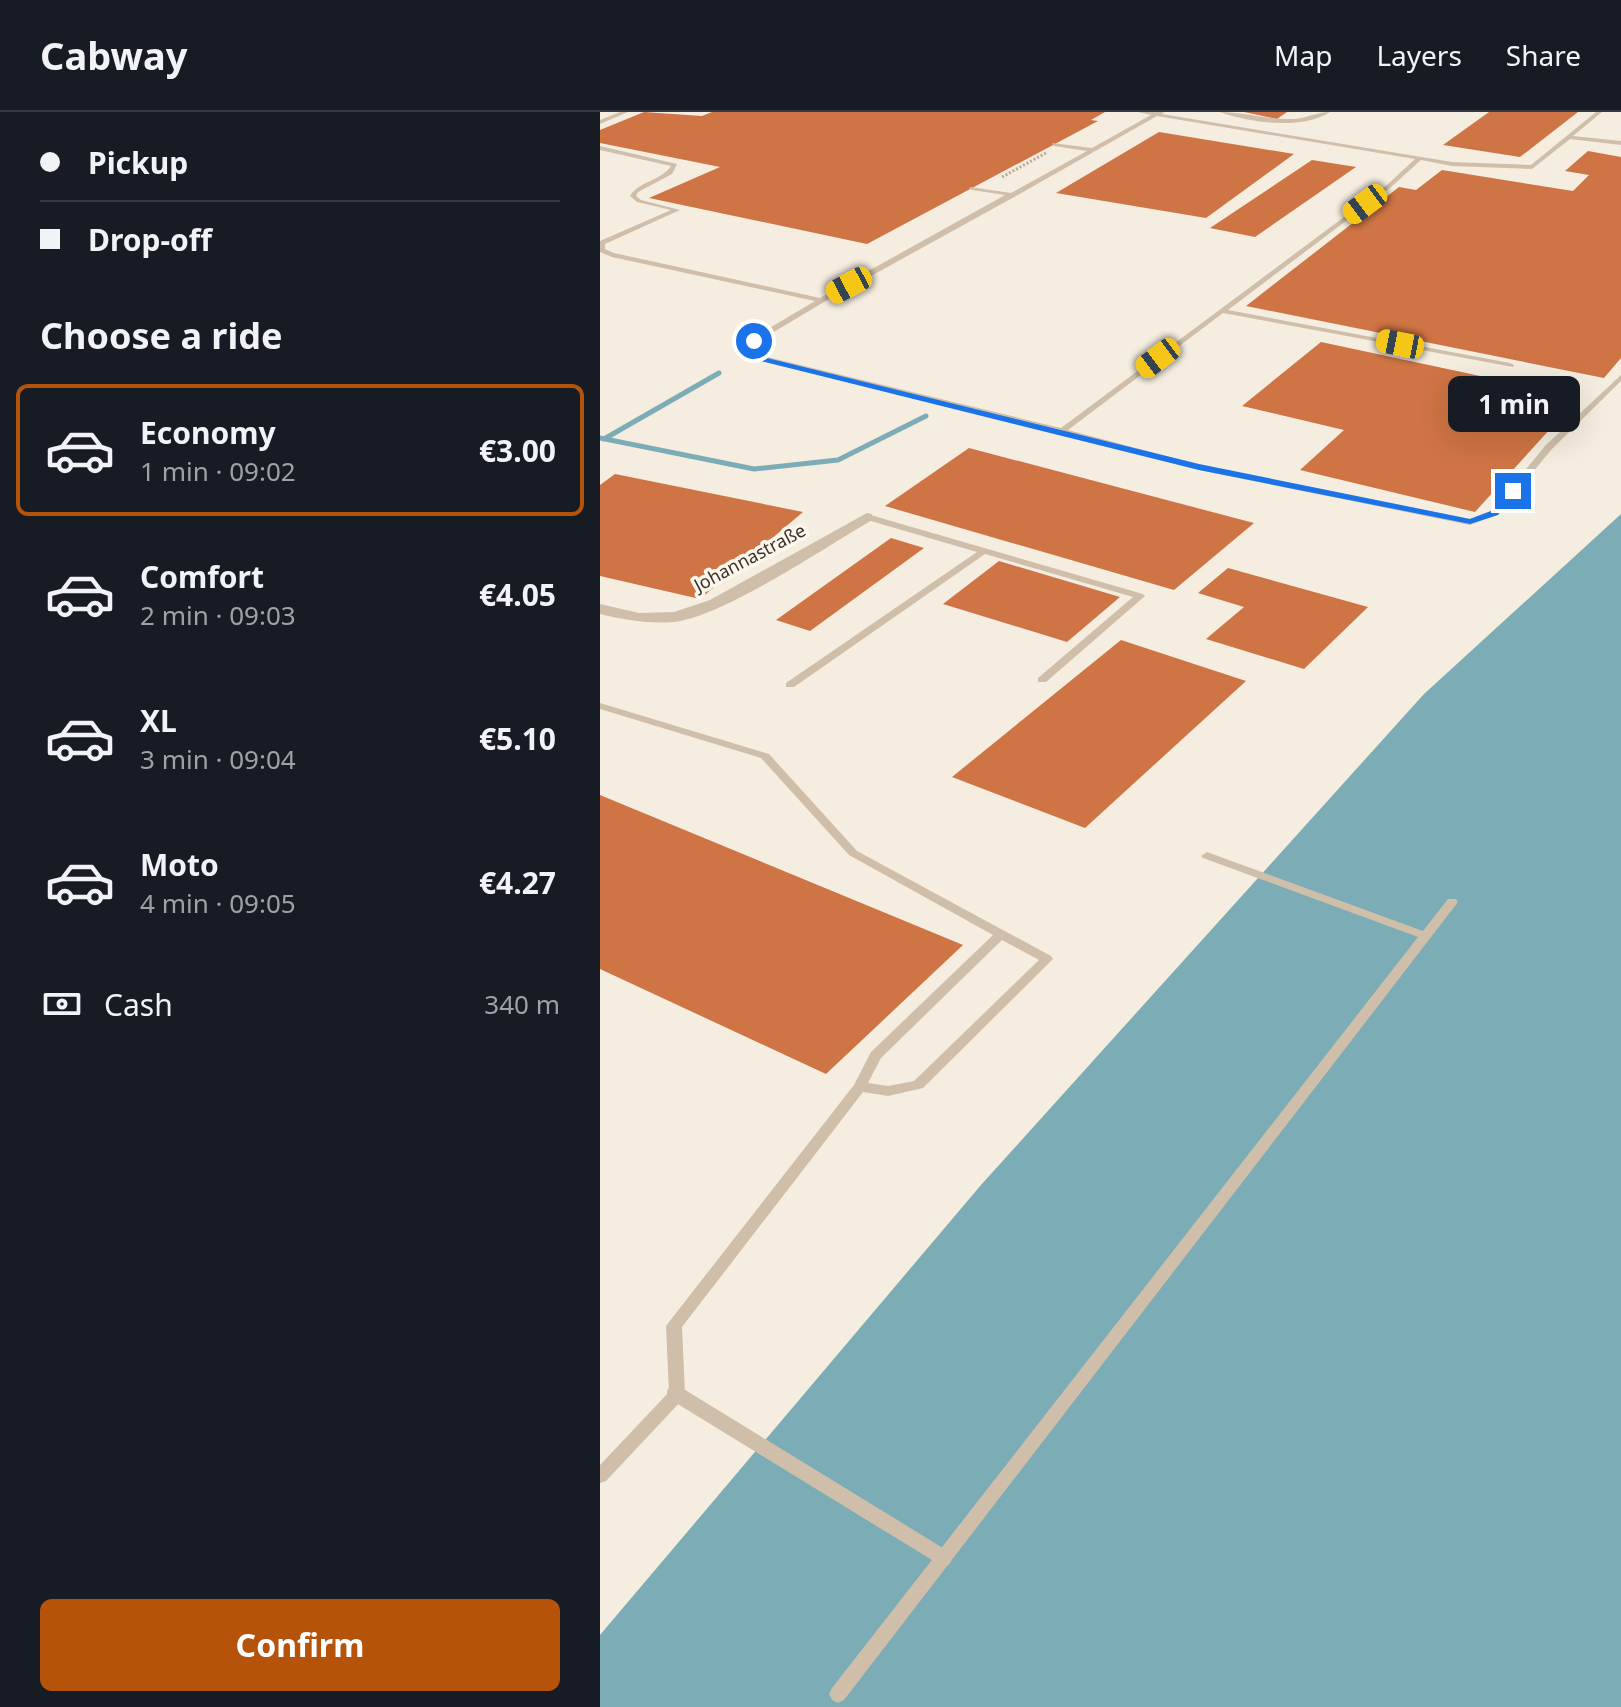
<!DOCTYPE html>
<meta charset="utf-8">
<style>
body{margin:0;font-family:"Noto Sans",sans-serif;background:#20242c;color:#f1f3f6;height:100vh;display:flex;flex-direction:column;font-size:30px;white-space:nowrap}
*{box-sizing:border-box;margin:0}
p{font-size:26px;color:#9ea1a6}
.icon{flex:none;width:44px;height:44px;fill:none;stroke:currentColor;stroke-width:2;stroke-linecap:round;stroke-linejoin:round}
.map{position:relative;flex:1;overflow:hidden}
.side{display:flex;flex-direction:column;background:#171b24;width:600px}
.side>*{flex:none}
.hud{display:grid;align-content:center;height:176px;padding:0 40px;background:#171b24}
.end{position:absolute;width:36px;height:36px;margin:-18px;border:10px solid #1a73e8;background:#fff;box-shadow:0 0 0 4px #fff}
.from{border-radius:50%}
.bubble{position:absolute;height:56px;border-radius:12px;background:#171b24;box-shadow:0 8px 32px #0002;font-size:26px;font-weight:700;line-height:56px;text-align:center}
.car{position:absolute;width:24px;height:48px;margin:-24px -12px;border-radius:10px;box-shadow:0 0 6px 2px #0007;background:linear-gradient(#f5c518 24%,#345 0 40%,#f5c518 0 76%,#345 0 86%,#f5c518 0)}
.hud b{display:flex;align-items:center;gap:28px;height:76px;font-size:30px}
.hud b+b{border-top:2px solid #363941}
.hud i{width:20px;height:20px;background:#f1f3f6}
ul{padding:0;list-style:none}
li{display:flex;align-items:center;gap:24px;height:132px;margin:0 16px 12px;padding:0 24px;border:4px solid transparent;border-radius:12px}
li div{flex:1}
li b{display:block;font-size:30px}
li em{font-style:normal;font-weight:700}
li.active{border-color:#b45309}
li>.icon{width:72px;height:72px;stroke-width:1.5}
h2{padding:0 40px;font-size:36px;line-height:96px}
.pay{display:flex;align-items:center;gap:20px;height:88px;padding:0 40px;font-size:30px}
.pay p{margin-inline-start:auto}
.action{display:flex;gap:16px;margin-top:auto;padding:16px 40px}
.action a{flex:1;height:92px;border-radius:12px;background:#b45309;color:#fff;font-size:32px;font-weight:700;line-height:92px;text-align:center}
header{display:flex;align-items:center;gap:48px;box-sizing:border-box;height:112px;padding:0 40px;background:#171b24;border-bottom:2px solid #363941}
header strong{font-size:38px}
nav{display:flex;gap:44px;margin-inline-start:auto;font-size:28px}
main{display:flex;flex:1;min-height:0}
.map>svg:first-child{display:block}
.water{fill:#7cacb5}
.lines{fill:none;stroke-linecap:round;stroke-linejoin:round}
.stream{stroke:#7cacb5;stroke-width:5}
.building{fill:#cf7444}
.path{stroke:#bba994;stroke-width:3;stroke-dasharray:2 2;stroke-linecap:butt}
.service{fill:#cfbfaa;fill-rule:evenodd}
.minor{fill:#cfbfaa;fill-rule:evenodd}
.service-bridge{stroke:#cfbfaa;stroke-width:16}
.route{fill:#1a73e8}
.labels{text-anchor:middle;stroke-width:7;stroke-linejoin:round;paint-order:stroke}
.far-street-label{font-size:18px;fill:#3c312a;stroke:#fcf7ed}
</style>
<header>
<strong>Cabway</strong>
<nav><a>Map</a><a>Layers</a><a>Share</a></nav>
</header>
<main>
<section class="side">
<div class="hud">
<b><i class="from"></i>Pickup</b>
<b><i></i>Drop-off</b>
</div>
<h2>Choose a ride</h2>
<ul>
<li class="active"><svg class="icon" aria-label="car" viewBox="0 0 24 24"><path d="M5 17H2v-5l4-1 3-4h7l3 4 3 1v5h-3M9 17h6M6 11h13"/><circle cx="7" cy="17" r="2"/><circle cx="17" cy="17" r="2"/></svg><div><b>Economy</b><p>1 min · 09:02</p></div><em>€3.00</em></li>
<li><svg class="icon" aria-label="car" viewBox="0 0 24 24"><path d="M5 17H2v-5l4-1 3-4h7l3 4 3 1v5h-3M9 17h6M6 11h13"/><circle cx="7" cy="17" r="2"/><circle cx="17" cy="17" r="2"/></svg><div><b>Comfort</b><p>2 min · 09:03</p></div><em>€4.05</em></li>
<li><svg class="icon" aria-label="car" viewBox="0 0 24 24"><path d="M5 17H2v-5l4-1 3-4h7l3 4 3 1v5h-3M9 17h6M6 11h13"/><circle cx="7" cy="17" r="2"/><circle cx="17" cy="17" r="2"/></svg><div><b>XL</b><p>3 min · 09:04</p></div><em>€5.10</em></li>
<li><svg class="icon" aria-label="car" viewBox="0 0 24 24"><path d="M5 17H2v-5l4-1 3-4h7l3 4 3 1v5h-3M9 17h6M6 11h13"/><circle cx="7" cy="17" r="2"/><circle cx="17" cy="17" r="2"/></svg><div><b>Moto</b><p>4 min · 09:05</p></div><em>€4.27</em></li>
</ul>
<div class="pay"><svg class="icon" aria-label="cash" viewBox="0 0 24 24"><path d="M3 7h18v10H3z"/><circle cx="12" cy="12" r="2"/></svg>Cash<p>340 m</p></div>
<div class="action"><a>Confirm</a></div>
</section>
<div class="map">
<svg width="1021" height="1595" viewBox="0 0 1021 1595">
<rect width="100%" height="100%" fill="#f5ede0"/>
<path class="water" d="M1021,402V1595H0V1523L381,1073L824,582Z"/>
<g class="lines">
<g class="stream">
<path d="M0,326L154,357L238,348L326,304"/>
<path d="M4,327L119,261"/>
</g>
</g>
<g class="building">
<path d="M44,0L102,4L112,0H505L491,8L498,9L267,132L49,86L120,55L0,31V18Z"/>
<path d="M644,0H687L677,7Z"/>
<path d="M889,0H978L920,45L843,33Z"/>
<path d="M559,20L694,42L606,106L456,81Z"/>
<path d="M988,39L1021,45V246L1004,266L646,194L799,75L816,78L842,58L973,79L989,63L965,59Z"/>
<path d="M712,48L756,55L655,125L610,116Z"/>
<path d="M721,230L979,285L875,400L700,358L744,318L642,294Z"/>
<path d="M369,336L654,411L574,478L285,394Z"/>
<path d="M15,362L203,400L100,487L0,464V373Z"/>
<path d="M291,426L324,436L210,519L176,508Z"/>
<path d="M399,449L520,485L467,530L343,492Z"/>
<path d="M628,456L768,495L704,557L606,527L644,495L598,481Z"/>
<path d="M521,528L646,569L485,716L352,665Z"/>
<path d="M0,683L363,833L226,962L0,857Z"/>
</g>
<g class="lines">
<path class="path" d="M402,65L446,41"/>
<g class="service">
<path d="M20,0H28L0,12V8Z"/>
<path d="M538,0H564L562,2L852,50L931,53L996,0H1002L973,24L1021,29V33L970,27L932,57L852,54L821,48L791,75L628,198L910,251L914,253L913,255L623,201L468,318L600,353L869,407L891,399L946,333L1021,263V269L952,337L897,403L870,413L599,358L460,321L157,248L145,239L151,227L215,189L12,145L0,140V129L71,98L37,90L30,84C39,69 61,69 71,54L0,38V34L77,52L72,62L38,80L36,84L41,88L80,98L5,132V137L14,141L220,186L405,83L372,78L369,76L370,75L411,81L487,39L454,34L452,31L492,36L551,3ZM557,4L815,47L787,73L461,316L163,244L153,238L157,230L224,190L416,84Z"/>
<path d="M620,0C644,0 668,8 692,7C705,7 717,0 730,0C703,18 649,11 620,0Z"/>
<path d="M267,402L543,482L545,484L446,570H438V566L533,485L385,442L194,575H186V571L377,440L264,407L263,405Z"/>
<path d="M0,591L169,642L257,739L451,844L453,847L323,976L288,984L263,980L82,1215L85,1282L83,1287L6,1369L0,1371V1353L69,1280L66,1214L69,1210L254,973L271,940L393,823L249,743L161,646L0,597ZM402,828L439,848L314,969L288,974L268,971L281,946Z"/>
<path d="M607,740L823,819L848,787H856L858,790L244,1588L238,1591L232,1588L229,1582L232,1576L818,825L603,746L601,744Z"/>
</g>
<path class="minor" d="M267,401L272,402V408C226,435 122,505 74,510C48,512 25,508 0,502V492L39,501L74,500L110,488Z"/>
<path class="service-bridge" d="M75,1281L344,1446"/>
</g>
<path class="route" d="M151,228H157L154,238L163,245L599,352L870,407L891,399L909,377L917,379L898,403L870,412L599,358L157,248L145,239Z"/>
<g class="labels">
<g class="far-street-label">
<text transform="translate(150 446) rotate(-28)" y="6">Johannastraße</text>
</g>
</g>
</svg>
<i class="end from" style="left:154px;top:229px"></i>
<i class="end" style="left:913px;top:379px"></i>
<div class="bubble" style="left:848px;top:264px;width:132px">1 min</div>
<i class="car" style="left:765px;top:92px;rotate:233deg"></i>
<i class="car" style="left:249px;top:173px;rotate:242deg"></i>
<i class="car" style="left:800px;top:232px;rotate:281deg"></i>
<i class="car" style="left:558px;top:246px;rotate:233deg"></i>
</div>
</main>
